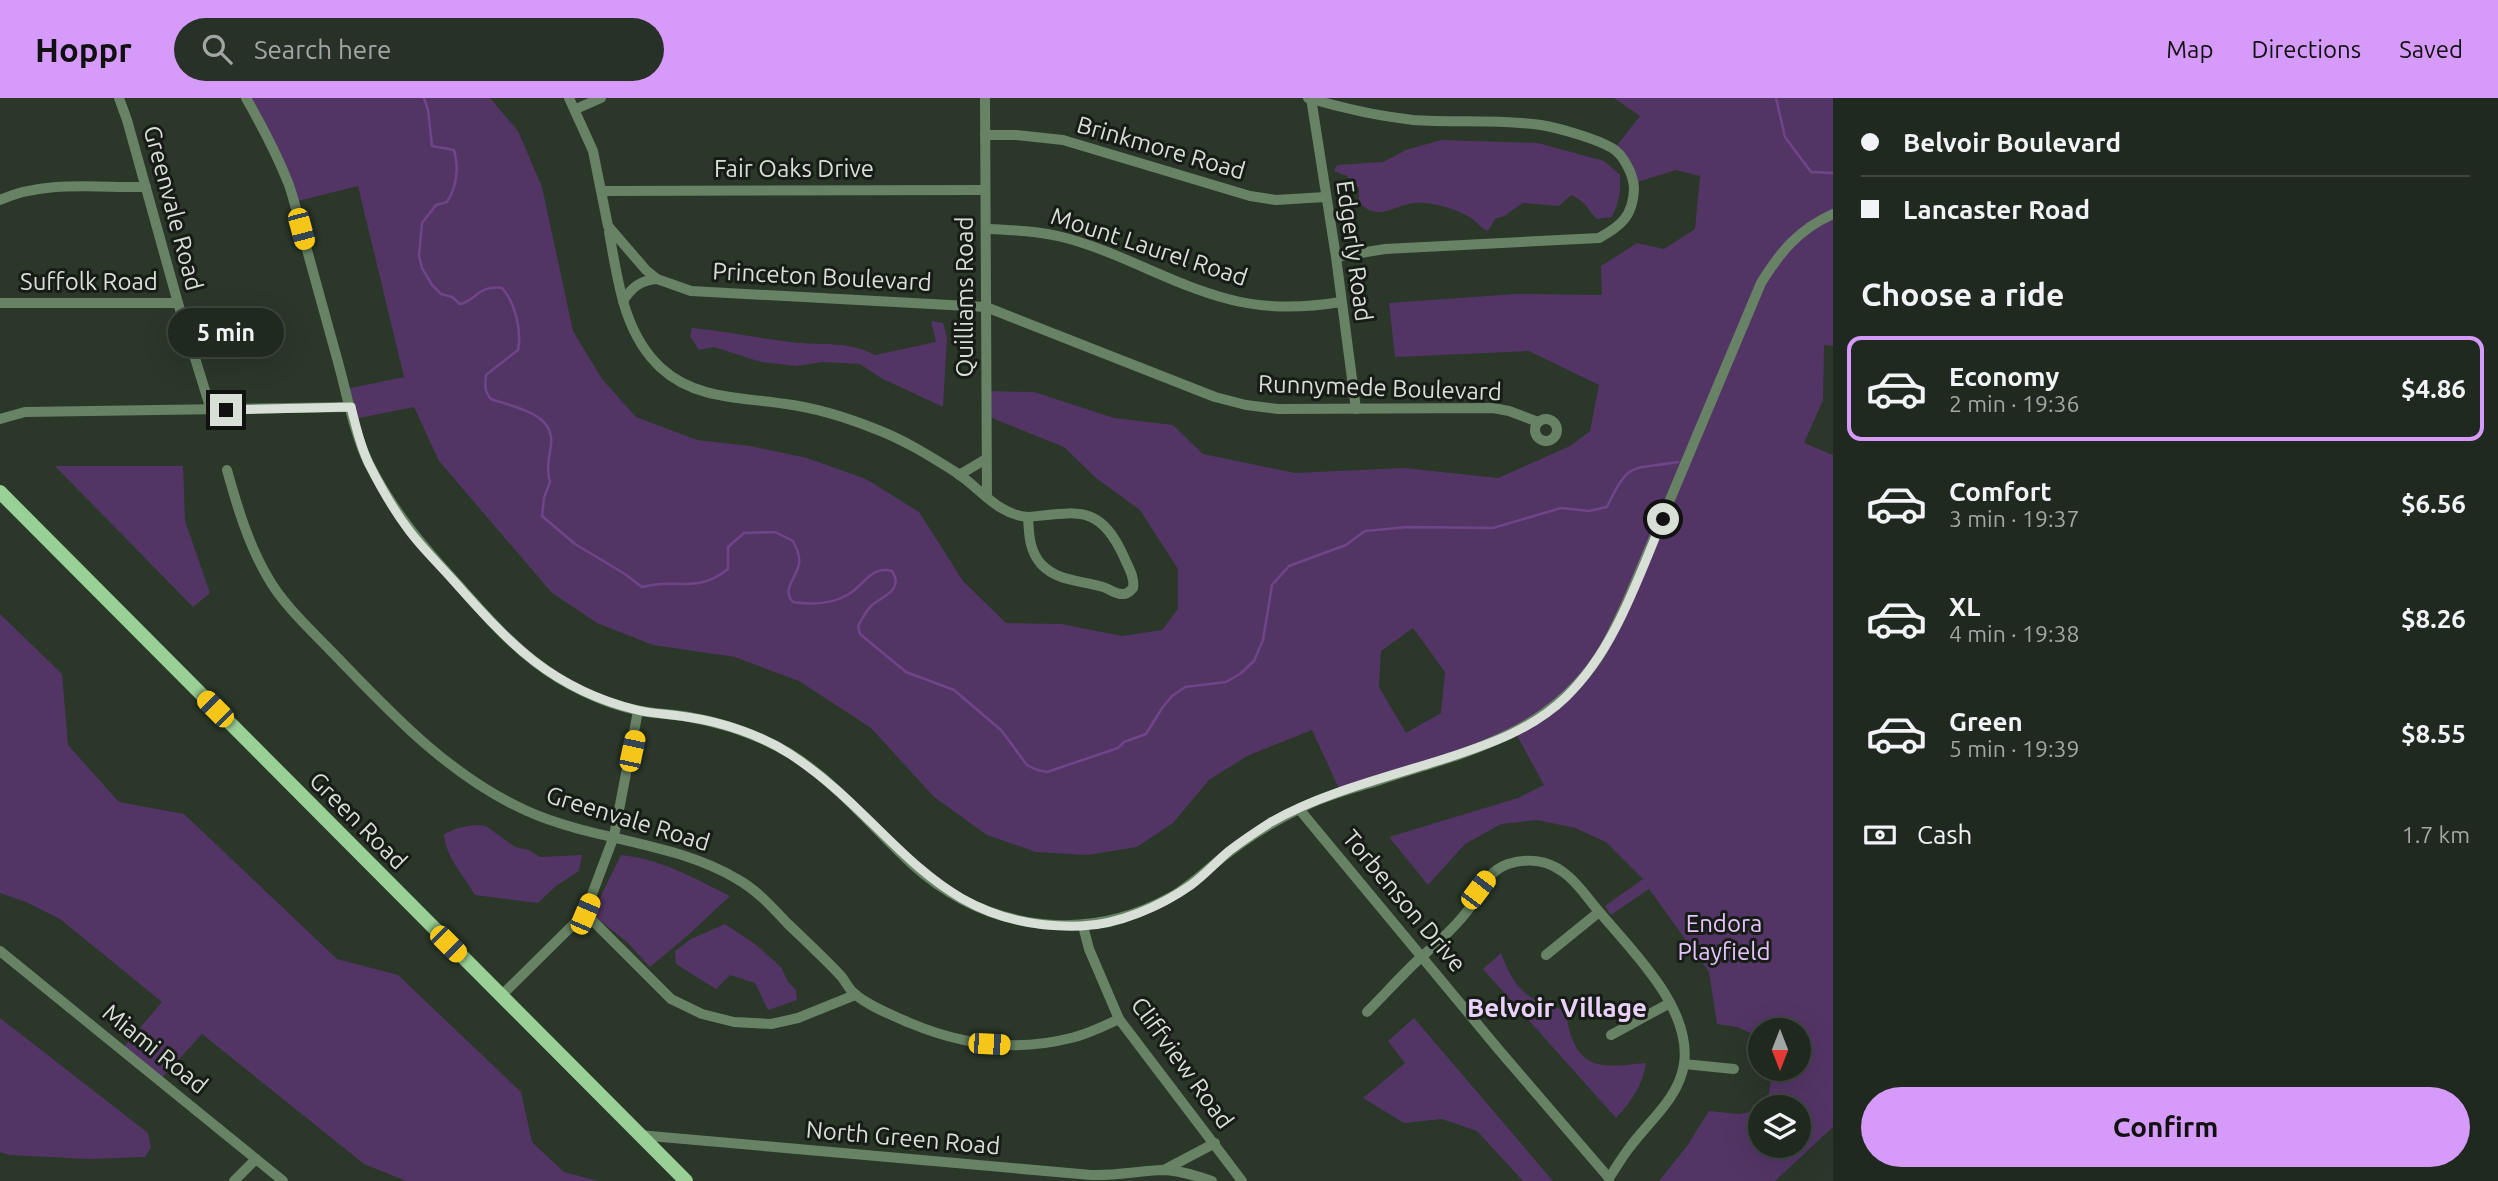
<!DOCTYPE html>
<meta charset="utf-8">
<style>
body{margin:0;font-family:Ubuntu,sans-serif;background:#283128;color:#f1f3f6;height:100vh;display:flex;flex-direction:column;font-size:26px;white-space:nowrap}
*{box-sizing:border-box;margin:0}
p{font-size:23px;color:#a2a6a4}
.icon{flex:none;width:38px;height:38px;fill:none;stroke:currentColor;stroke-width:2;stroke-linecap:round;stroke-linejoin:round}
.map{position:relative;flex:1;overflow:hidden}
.drawer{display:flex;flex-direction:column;background:#20291f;width:665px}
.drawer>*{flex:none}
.guide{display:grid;align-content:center;height:154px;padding:0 28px;background:#20291f}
.needle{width:46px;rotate:180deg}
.controls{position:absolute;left:1748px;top:920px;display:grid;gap:14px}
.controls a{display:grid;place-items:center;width:63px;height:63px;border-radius:50%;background:#20291f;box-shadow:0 7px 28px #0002,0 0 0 2px #3d453d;font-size:35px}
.end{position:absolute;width:32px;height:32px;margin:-16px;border:9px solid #d7dfd6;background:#111;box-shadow:0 0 0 4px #111}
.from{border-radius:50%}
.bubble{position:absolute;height:49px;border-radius:24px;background:#20291f;box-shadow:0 7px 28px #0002,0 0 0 2px #3d453d;font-size:23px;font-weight:700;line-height:49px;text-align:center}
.car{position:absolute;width:21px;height:42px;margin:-21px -10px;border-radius:9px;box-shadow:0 0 5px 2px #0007;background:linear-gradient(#f5c518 24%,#345 0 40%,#f5c518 0 76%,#345 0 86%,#f5c518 0)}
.guide b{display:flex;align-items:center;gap:24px;height:66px;font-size:26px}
.guide b+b{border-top:2px solid #3d453d}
.guide i{width:18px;height:18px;background:#f1f3f6}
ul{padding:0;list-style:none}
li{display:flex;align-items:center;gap:21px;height:105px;margin:0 14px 10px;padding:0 14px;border:4px solid transparent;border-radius:14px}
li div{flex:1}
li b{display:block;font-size:26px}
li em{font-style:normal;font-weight:700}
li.current{border-color:#d69bfa}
li>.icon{width:63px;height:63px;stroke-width:1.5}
h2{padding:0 28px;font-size:32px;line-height:84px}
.pay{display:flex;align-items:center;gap:18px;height:77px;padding:0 28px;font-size:26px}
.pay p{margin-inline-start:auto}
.primary-button{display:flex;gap:14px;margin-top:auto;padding:14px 28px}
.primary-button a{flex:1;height:80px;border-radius:42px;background:#d69bfa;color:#111;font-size:28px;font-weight:700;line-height:80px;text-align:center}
header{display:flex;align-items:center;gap:42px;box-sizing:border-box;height:98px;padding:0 35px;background:#d69bfa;color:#111}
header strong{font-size:33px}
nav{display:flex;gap:38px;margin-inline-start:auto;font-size:24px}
.search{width:490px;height:63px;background:#283128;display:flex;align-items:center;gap:18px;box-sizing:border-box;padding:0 24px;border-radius:38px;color:#a2a6a4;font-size:26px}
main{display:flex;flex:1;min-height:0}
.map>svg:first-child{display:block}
.green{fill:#533565;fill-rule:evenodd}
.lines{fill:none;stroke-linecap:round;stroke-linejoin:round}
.stream{stroke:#704489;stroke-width:2.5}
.minor{stroke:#678265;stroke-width:10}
.major{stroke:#98d095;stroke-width:14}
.route{stroke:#d7dfd6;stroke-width:9}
.labels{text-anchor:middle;stroke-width:6;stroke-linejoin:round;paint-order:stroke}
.street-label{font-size:24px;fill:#d7dfd6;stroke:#171d16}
.park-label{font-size:24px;fill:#e7c3fe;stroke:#171d16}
.neighbourhood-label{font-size:26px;font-weight:bold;fill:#ead2fa;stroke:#171d16}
</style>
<header>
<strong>Hoppr</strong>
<div class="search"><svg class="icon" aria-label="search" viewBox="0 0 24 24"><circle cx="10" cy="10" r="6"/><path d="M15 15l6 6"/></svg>Search here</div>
<nav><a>Map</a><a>Directions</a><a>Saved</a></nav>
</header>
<main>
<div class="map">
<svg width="1833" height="1083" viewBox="0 0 1833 1083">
<rect width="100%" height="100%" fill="#2a3729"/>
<g class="green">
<path d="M246,0H490L518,33L542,89L573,233L602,281L636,319L697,342L750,348L807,360L866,381L919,414L963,483L1006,525L1061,526L1122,538L1162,532L1178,511V471L1140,412L1096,380L1064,349L987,318L986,293L1034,294L1114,320L1173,327L1203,356L1295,375L1404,370L1498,380L1570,348L1590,333L1599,287L1529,253L1395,259L1389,205L1515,196L1602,197L1601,168L1637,145L1664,151L1695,131L1700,78L1676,72L1634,85L1614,51L1640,18L1614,0H1833V248L1824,247L1823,302L1804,345L1833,357V1029L1775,1083H1659L1687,1048L1709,1013L1739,1016L1756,1013L1769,995L1773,971H1799V933H1760V939L1737,929L1717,926L1709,874L1649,791L1611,817L1605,808L1643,781L1606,744L1575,730L1537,722L1501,726L1465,746L1428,787L1389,739L1518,700L1544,687L1515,634L1341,695L1312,632L1247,658L1209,682L1173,725L1137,749L1087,757L1036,754L987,737L934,699L871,630L799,583L735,559L653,547L597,525L552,495L439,363L414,309L354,321L346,291L404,279L358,88L294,104ZM1413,530L1445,574L1441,615L1406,635L1379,589L1381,553ZM1760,1010H1799V1048H1760Z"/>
<path d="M1441,42L1538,45L1604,63L1620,77C1621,94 1619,104 1612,119L1597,121C1584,108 1589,106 1571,97L1559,108L1523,105L1504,118L1495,121L1488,133C1480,130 1478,125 1471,120C1458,111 1430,103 1414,105C1390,108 1381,124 1359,105V90L1347,78L1334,73L1337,67L1383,64L1406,52Z"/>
<path d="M931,223L943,225L947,239L943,309L881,280L860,266L823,264L796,268L761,264L714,249L699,252L690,238L692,230C725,233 757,240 790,244C820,248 847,242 875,257L936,244Z"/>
<path d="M55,368H183L185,423L210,495L193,509Z"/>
<path d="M0,516L62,576L68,647L119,704L184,716L337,861L398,877L521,994L532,1044L564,1074L598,1083H406L364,1066L202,936L160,982L122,951L162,904L60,821L26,804L0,795Z"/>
<path d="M474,727L486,728L515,749L529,752L540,759L582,757L579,773L556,788L538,805L475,797C464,778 445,758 444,736L458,730Z"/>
<path d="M621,757C661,761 694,780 730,798L688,837L650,869L627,844L592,816Z"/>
<path d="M725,826L755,846L781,869L788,884L796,892L797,902L768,912L755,885L730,877L716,891L676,866L675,853L691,841Z"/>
<path d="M1501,855C1509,876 1518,895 1540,904C1547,907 1555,907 1560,911C1569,918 1567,926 1570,935C1583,976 1611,968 1646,965C1643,987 1631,1004 1616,1020L1483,871Z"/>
<path d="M0,920L148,1035L151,1049L145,1059L89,1061L9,1057L0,1054Z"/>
<path d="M1414,920L1553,1083H1523L1477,1033L1442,1021L1404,1025L1363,1000L1405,965L1388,943Z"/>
</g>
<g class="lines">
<g class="stream">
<path d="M424,0L428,12L432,48L454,52C459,70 457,88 447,104L436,107L422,125L419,158L422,170L432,187L441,196L452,199L460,206C477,202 478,187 502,190C515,204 522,233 518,252L486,277C485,286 484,294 491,301C513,309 555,315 551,347C549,360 546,372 550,384L544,400L542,418L575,446L625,476L642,489C678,479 695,497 728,471V449L744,435L775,434L793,443C797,451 800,457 799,466C797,479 781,492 793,504C811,507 833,506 849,496C864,487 872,467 892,473C905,493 880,499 871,508C866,513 862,521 858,528L860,536L906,574L954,592L1001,632L1027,667L1037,672L1047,674L1118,650L1124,644L1146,636L1162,610L1172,598L1185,589L1226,584L1240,576L1254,563L1263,542L1272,487L1289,468L1346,447L1365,433L1408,429L1493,430L1561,410L1589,413L1607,409C1629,361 1633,372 1678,364"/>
<path d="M1776,0L1785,39L1811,74L1833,75"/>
</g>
<g class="minor">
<path d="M119,0L127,22L178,205L211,312"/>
<path d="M246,0C262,28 277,56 289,87C296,108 301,130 307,152C317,189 328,227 338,264C347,297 354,335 369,366C394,415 424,450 461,490C491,524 521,558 560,581C584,595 614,608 641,613C657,616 673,616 689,619C723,625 759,637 789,655C836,684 871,728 911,765C984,832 1084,847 1171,799C1194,786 1211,767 1232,752C1255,734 1280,720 1307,707C1329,696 1355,690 1380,682C1458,656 1536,641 1590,571C1606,551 1616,527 1627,504L1761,185C1780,154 1799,131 1833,116"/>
<path d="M569,0L593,53L608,128L646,172L657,181L691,193L986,209L1215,299L1246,307L1278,311L1493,310L1509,313L1538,324"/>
<path d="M985,0L987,398"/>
<path d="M1308,0C1342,10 1377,18 1413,22C1455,25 1499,21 1541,27C1559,30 1597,41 1612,50C1624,57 1634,78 1634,91C1633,118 1621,128 1599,140L1385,151L1336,159"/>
<path d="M1311,0L1336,159L1356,311"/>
<path d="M576,11L601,0"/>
<path d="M985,37H1016L1063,42L1250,98L1276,102L1325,99"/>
<path d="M602,93L985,92"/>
<path d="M0,102C44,82 98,90 146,89"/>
<path d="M986,131C1013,132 1040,133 1066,140C1122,155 1173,187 1228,201C1265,211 1304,210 1341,204"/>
<path d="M609,134C618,182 623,235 661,270C696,302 742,299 786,306C816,310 845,319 873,330C903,341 930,358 957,375C981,391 998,417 1028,419C1029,436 1029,452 1041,466C1058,484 1081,482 1103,489C1110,491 1116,497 1124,496C1129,495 1129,494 1133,490C1135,479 1128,469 1124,459C1100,406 1078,414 1028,419"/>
<path d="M623,203C632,189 641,182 657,181"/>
<path d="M0,205H178"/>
<circle cx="1546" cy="332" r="11"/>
<path d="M0,321L25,314L351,309"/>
<path d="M227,372C237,408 248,445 267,478C283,507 311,532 334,556C391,615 449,678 527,713C594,743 673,743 737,781C757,792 773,810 788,826C806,843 824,860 841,878C846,884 849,892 855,896C868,908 894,918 910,925C962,947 1016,954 1071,940C1088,936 1104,928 1119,921"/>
<path d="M959,377L986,361"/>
<path d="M1299,711L1499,952L1609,1080V1083"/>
<path d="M585,815L671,901L702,916L734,924L771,926L798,920L855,897"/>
<path d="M1083,828L1089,851L1119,921L1242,1083"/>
<path d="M0,853L283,1083"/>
<path d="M1546,857L1599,814"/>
<path d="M502,897L585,815L614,738L638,613"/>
<path d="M1367,914C1384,897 1401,878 1419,861C1437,845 1457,828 1471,808C1482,792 1486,774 1508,766C1527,760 1547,762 1563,774C1579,785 1589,803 1602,817C1634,855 1692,911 1684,966C1679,1000 1649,1023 1630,1049C1622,1059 1616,1070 1609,1080"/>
<path d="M1611,937L1670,905"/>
<path d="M1684,966L1734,971"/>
<path d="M639,1037L1091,1077C1115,1078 1138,1073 1163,1072C1179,1072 1196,1078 1212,1083"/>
<path d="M1164,1072L1215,1045"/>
<path d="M234,1083L256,1061"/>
</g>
<path class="major" d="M0,394L686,1083"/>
</g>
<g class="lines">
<path class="route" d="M226,312L351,309C356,328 360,348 369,366C380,388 393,411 408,431C421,449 438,465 453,482C509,545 551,591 637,612C653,616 671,616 687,619C722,624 761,637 790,656C896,725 932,833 1081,828C1118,827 1161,808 1191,787C1205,777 1216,764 1229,753C1242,743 1257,733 1271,724C1321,695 1391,678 1447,660C1490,646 1533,631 1566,599C1615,551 1637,482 1663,421"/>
</g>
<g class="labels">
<g class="street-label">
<text transform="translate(1161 50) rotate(16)" y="8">Brinkmore Road</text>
<text x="794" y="79">Fair Oaks Drive</text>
<text transform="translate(173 110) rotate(75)" y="8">Greenvale Road</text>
<text transform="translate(1149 149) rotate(18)" y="8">Mount Laurel Road</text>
<text transform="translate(1354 153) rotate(82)" y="8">Edgerly Road</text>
<text transform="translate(822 179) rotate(3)" y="8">Princeton Boulevard</text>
<text x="89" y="192">Suffolk Road</text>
<text transform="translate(965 199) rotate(-90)" y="8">Quilliams Road</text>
<text transform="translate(1380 290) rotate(2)" y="8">Runnymede Boulevard</text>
<text transform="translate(628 721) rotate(17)" y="8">Greenvale Road</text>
<text transform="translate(358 723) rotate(45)" y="8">Green Road</text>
<text transform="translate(1404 803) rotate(50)" y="8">Torbenson Drive</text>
<text transform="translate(155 951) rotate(39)" y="8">Miami Road</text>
<text transform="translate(1182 965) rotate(54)" y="8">Cliffview Road</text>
<text transform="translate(903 1040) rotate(5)" y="8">North Green Road</text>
</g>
<g class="park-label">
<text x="1724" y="834">Endora<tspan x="1724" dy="28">Playfield</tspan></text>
</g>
<g class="neighbourhood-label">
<text x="1557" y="919">Belvoir Village</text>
</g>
</g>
</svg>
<div class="controls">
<a><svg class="needle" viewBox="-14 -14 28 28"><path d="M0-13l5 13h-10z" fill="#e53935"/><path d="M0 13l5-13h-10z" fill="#a2a6a4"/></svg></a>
<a><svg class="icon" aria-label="layers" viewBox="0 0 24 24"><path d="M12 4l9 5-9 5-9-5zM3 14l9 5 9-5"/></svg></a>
</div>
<i class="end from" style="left:1663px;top:421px"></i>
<i class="end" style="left:226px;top:312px"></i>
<div class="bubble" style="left:168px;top:210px;width:116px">5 min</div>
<i class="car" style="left:301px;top:131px;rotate:165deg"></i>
<i class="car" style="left:215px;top:611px;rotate:315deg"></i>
<i class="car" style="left:632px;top:653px;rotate:12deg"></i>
<i class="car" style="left:1478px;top:792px;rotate:37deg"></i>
<i class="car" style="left:585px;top:816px;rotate:23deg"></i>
<i class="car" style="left:448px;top:846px;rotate:135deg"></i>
<i class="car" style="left:989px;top:946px;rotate:93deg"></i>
</div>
<section class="drawer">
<div class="guide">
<b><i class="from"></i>Belvoir Boulevard</b>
<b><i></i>Lancaster Road</b>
</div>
<h2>Choose a ride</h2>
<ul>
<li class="current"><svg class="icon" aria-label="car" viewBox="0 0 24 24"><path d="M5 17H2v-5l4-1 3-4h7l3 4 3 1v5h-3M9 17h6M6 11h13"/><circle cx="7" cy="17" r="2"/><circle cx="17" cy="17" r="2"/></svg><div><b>Economy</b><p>2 min · 19:36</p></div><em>$4.86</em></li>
<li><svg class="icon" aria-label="car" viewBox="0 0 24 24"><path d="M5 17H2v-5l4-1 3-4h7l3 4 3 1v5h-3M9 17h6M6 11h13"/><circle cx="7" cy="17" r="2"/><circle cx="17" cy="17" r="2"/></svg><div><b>Comfort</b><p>3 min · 19:37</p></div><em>$6.56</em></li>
<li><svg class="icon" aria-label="car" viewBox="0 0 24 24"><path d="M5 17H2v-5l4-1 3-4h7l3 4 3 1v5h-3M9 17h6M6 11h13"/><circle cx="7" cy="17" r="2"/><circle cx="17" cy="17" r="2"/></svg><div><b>XL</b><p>4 min · 19:38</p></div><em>$8.26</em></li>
<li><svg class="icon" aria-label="car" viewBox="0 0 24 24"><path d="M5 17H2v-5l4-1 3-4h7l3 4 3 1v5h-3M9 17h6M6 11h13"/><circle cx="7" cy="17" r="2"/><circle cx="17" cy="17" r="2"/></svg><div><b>Green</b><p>5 min · 19:39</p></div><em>$8.55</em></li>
</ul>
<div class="pay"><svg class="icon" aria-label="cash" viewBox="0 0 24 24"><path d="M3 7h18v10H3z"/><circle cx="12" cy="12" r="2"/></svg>Cash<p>1.7 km</p></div>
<div class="primary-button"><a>Confirm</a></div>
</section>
</main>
